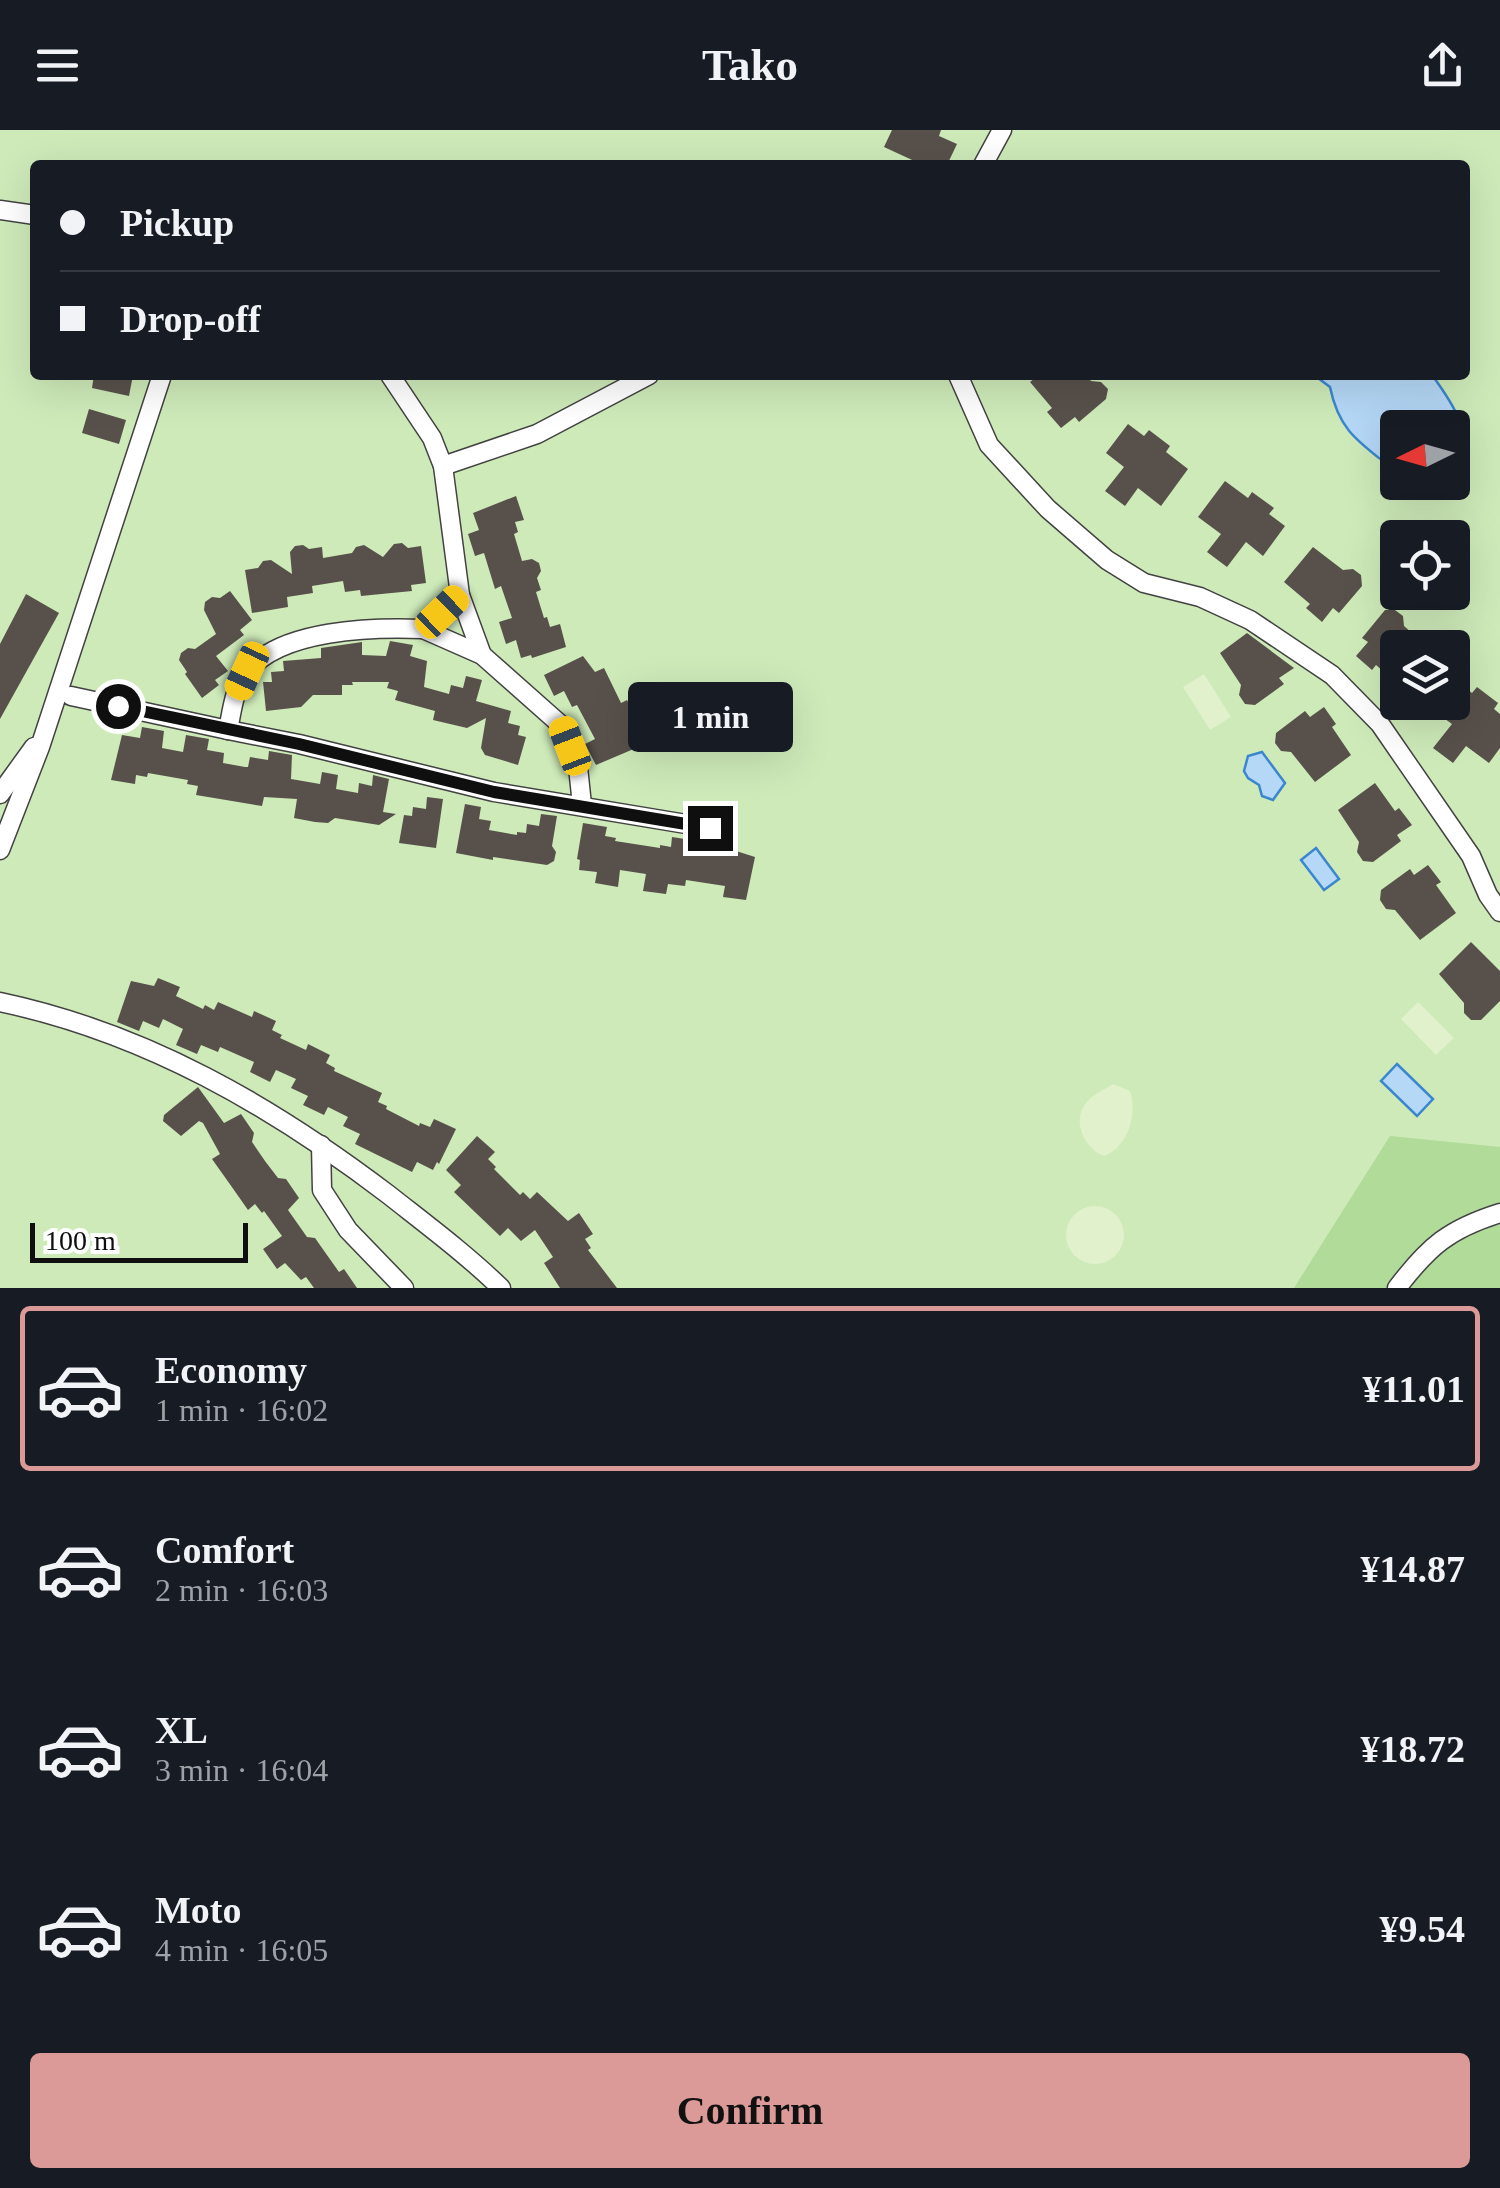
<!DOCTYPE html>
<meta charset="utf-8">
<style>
body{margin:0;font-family:Georgia,serif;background:#242831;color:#f1f3f6;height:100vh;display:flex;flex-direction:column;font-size:38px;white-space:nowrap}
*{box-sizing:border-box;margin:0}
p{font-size:32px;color:#9ea1a6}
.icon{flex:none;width:55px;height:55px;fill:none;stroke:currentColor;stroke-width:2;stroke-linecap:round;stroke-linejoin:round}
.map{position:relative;height:1158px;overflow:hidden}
.side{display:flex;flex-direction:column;background:#171b24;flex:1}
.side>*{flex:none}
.top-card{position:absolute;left:30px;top:30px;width:1440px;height:220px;border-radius:10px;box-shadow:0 10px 40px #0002;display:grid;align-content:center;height:220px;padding:0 30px;background:#171b24}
.needle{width:65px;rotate:265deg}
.tools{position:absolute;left:1380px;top:280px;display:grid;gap:20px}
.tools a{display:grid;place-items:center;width:90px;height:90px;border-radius:10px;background:#171b24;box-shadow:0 10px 40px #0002;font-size:50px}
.scale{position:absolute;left:30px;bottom:25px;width:218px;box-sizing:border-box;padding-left:10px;border:5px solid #0f0f0f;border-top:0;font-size:28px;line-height:35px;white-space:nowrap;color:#0f0f0f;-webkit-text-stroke:8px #fff;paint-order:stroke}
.end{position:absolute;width:45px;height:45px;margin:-22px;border:12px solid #0f0f0f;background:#fff;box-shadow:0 0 0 5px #fff}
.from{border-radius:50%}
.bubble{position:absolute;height:70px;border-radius:10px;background:#171b24;box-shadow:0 10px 40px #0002;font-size:32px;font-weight:700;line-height:70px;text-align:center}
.car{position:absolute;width:30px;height:60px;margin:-30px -15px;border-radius:12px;box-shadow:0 0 8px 2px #0007;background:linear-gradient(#f5c518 24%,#345 0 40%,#f5c518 0 76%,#345 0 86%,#f5c518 0)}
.top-card b{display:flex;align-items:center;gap:35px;height:95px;font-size:38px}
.top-card b+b{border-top:2px solid #363941}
.top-card i{width:25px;height:25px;background:#f1f3f6}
ul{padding:18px 0 0;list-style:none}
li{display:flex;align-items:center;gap:30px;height:165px;margin:0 20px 15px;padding:0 10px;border:5px solid transparent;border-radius:10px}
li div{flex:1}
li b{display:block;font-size:38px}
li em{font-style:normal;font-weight:700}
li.on{border-color:#db9998}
li>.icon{width:90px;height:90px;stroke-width:1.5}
.action{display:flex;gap:20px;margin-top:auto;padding:20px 30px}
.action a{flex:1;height:115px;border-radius:10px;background:#db9998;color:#111;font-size:40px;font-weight:700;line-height:115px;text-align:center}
header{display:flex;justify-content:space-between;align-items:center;height:130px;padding:0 30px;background:#171b24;font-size:45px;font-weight:700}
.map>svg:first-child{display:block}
.green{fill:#ceeab9;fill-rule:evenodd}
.forest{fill:#b0db99}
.pitch{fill:#e0f1cb}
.water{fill:#b5d8f7;stroke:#3b86ce;stroke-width:2.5}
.building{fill:#58514b}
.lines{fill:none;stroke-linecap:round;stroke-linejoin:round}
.minor-casing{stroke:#424242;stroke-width:21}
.minor{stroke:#fff;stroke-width:18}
.route{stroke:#0f0f0f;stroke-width:12}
</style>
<header><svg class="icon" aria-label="menu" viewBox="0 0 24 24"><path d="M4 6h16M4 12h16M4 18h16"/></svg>Tako<svg class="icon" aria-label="share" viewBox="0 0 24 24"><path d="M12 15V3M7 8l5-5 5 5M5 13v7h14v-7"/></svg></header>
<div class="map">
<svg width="1500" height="1158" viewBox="0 0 1500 1158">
<rect width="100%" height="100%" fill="#fffef1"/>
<path class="green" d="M0,0H1500V1158H0ZM35,35H1465V245H35ZM1398,298H1452V352H1398ZM1398,408H1452V462H1398ZM1398,518H1452V572H1398Z"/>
<path class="forest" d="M1390,1006L1500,1017V1158H1294Z"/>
<g class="pitch">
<path d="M1204,544L1231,587L1210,600L1183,557Z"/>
<path d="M1418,872L1454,908L1436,925L1401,889Z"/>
<path d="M1113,954L1130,961C1138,984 1128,1017 1104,1026C1085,1019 1071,991 1086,973C1092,965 1105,959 1113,954Z"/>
<circle cx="1095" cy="1105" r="29"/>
</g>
<g class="water">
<path d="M1314,245H1432C1448,267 1480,310 1453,333L1452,298H1398L1397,339H1393C1359,312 1339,301 1330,257Z"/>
<path d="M1262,622L1285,653L1273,670L1262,666L1259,655L1248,648L1244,641L1248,626Z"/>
<path d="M1316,718L1339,749L1324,760L1301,730Z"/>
<path d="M1397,934L1433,969L1417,986L1381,951Z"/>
</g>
<g class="building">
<path d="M892,0H941L939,6L957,14L947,35H923L884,17Z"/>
<path d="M94,245H133L129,266L92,258Z"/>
<path d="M1039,245H1086L1091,251L1101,252L1108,259L1106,269L1079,292L1075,287L1061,298L1047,282L1052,278L1030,252Z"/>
<path d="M89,279L126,290L119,314L82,303Z"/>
<path d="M1128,294L1144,306L1149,300L1170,316L1166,322L1188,339L1161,376L1138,358L1125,376L1105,361L1124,337L1106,323Z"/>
<path d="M1225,351L1248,368L1252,362L1274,378L1269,384L1285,396L1263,426L1246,412L1227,437L1207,422L1221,404L1198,387Z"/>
<path d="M516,366L524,390L515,392L518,402L514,404L522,431L532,429L539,433L541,441L537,448L541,460L536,462L544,488L547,487L550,497L560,494L566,517L532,528L531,525L521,528L516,510L506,514L499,492L512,488L501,456L495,459L484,423L475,426L468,404L479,400L473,383Z"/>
<path d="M402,413L408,418L421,416L426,453L411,455L412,461L361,466L360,460L345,462L343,451L312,456L313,463L287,467L288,477L252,483L245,440L258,438L263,431L271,430L292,444L290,422L295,416L303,415L309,419L322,417L323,428L352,423L356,417L364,415L383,427L394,414Z"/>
<path d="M1313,417L1343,440L1353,439L1361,445L1362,456L1339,483L1333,478L1322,492L1306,478L1310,474L1284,452Z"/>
<path d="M230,461L252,490L240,500L244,505L216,526L228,541L215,550L219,555L202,568L185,544L187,542L179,530L181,523L188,518L195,519L216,504L204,480L205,472L212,467L220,468Z"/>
<path d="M26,464L59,483L0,589V514Z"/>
<path d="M1385,480H1395L1403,486L1404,496L1429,518H1398V554L1376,535L1372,540L1356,526L1368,512L1362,508Z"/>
<path d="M1247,503L1294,538L1279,548L1284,554L1255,575L1245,574L1239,565L1241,555L1220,523Z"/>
<path d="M390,511L413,515L410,526L427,531L424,557L449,564L451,555L463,558L466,546L482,550L476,571L511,581L508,593L520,596L518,605L526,607L518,635L485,625L481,618L486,588L467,598L433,590L435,581L395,570L398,561L387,558L389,552H352L353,555H342V565H313L301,577L266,581L263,552H272L271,542L284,541L283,531L321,528V518L362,512V525L386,526Z"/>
<path d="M583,526L595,542L604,538L621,573L627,570L638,591L629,596L636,618L596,635L585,614L595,609L577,575L572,577L564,561L554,566L544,545Z"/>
<path d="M1452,548L1472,563L1477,557L1498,573L1494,579L1500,584V618L1489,633L1466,616L1453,633L1433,618L1452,594L1434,581L1441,572H1452Z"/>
<path d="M1324,577L1336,594L1332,597L1351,625L1315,652L1291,622L1281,621L1275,613L1276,603L1305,581L1310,587Z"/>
<path d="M142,597L164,601L162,618L183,622L186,605L209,609L207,620L224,623L223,633L245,637H248L250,627L268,630L269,621L292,625L291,649L320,654L322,642L338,645L336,659L358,663L359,653L372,656L373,645L389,649L383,682L396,684L379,695L335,688L328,693L315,692L294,688L297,669L264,667L262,676L196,665L198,656L187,654L188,650L148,643L147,647L136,645L135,654L111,650L122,605L140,608Z"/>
<path d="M1375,653L1395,681L1399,678L1412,695L1397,705L1401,711L1373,732L1363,731L1357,722L1359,712L1338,680Z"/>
<path d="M427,667L443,669L436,718L399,713L404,685L412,686L413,677L426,679Z"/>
<path d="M465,674L481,677L479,689L491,691L489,700L517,705V702L526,703L527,694L539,696L541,684L557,686L552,716L556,722L554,731L547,735L493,727V730L456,723Z"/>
<path d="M583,693L607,697L605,706L616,708L615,711L660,718V715L671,717L672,707L710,713L717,708L735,711L733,720L755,727L746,770L723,767L725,756L686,750L685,756L668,754L666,764L643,761L646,744L620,740L618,757L595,753L597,742L579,740L580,730L577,729Z"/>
<path d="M1428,735L1441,752L1436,755L1456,783L1420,810L1395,780L1386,779L1380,770L1381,760L1410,739L1414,745Z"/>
<path d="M1471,812L1500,841V871L1481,890H1471L1464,883V873L1439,844Z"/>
<path d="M158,848L180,857L176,866L203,879L205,875L214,880L218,872L252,887L254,881L276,891L272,900L282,905L280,908L306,920L308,914L330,925L326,933L335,938L334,941L382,963L378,972L387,976L386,979L419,996L420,993L430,997L434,989L456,999L439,1034L437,1032L433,1040L417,1032L412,1042L355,1014L360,1004L343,996L348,987L328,977L324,985L303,975L308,966L291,958L296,949L276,940L270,952L250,942L254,932L220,917L218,922L201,915L197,924L176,915L183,899L163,889L159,898L143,891L139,901L117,892L131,851L154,856Z"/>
<path d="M198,957L224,993L241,984L254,1003L252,1012L265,1031L278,1048L286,1049L299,1068L288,1080L307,1107L315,1108L339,1142L344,1139L357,1158H314L306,1147L301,1150L285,1133L277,1139L263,1119L282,1106L264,1081L262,1083L255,1074L248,1080L234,1060L212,1029L220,1024L203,993L199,991L181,1006L163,991L164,985Z"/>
<path d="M477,1006L495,1022L488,1029L496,1037L494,1039L520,1065L523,1062L530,1069L537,1062L568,1091L579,1083L593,1104L585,1109L591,1118L588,1120L617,1158H560L544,1133L553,1127L535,1100L521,1111L508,1098L500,1106L454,1062L461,1055L446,1040Z"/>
</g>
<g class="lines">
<g class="minor-casing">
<g id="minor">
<path d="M983,35L1002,0"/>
<path d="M0,80L35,85"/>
<path d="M390,245L432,308L443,336L537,304L649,245"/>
<path d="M958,245L989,315L1048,379L1107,430L1144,453L1200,467L1250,490L1332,545L1380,594L1471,726L1488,765L1500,782"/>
<path d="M443,336L460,465L423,499C374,497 280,499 247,542C234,558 232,581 228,600L299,614L494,662L710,698"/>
<path d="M460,465L482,525"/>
<path d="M423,499L482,525L561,595L578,637L582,675"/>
<path d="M71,566L228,600"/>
<path d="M0,664L34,617"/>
<path d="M0,720L40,617L162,245"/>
<path d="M0,872C146,903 272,976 389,1065C427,1095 466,1124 501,1158"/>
<path d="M321,1015L322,1060L348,1100L404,1158"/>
<path d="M1397,1158C1429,1116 1449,1099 1500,1083"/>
</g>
</g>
<use href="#minor" class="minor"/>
</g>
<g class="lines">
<path class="route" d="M118,576L299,614L494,662L710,698"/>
</g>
</svg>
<div class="tools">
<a><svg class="needle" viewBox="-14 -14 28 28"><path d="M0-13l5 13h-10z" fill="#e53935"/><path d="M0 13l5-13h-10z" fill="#9ea1a6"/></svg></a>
<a><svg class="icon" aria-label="locate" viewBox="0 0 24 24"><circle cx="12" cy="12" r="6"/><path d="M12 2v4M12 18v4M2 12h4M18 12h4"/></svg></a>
<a><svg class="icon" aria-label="layers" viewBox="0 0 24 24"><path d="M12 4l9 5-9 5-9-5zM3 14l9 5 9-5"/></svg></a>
</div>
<div class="scale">100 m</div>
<i class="end from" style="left:118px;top:576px"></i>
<i class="end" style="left:710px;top:698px"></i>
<div class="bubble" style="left:628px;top:552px;width:165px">1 min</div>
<i class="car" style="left:442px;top:482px;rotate:46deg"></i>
<i class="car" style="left:247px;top:541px;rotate:205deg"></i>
<i class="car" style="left:570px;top:616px;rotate:339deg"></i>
<div class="top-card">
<b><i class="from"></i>Pickup</b>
<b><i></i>Drop-off</b>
</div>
</div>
<section class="side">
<ul>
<li class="on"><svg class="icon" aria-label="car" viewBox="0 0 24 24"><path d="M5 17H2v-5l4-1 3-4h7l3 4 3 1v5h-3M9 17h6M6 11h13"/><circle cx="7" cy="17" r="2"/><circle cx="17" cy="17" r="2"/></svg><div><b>Economy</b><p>1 min · 16:02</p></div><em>¥11.01</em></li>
<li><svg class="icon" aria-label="car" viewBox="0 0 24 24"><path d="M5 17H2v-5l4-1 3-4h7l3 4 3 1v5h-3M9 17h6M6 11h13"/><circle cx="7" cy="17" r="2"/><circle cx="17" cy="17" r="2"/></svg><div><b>Comfort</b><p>2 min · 16:03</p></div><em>¥14.87</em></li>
<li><svg class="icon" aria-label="car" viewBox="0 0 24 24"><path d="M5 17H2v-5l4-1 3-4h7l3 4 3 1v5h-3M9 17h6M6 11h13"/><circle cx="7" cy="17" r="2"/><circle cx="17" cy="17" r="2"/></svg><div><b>XL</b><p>3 min · 16:04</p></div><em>¥18.72</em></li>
<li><svg class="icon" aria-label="car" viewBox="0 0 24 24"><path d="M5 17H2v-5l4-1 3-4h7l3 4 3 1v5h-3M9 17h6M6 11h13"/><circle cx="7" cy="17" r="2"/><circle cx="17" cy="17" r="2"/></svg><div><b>Moto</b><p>4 min · 16:05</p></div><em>¥9.54</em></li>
</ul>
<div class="action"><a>Confirm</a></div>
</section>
